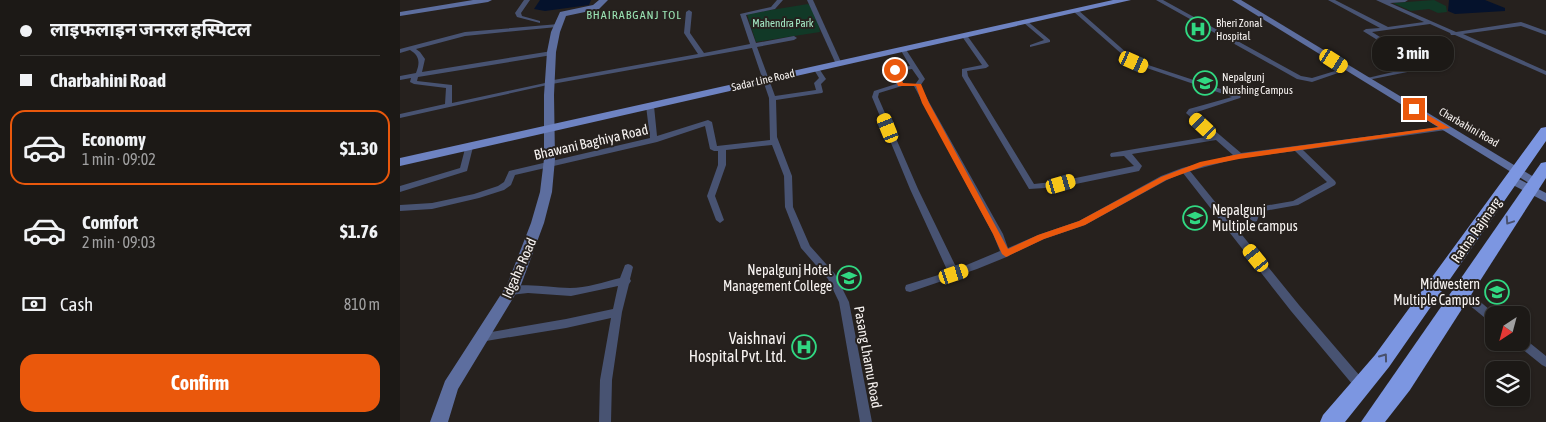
<!DOCTYPE html>
<meta charset="utf-8">
<style>
body{margin:0;font-family:"Asap Condensed","Noto Sans Devanagari",sans-serif;background:#25221f;color:#f1f3f6;height:100vh;display:flex;flex-direction:column;font-size:19px;white-space:nowrap}
*{box-sizing:border-box;margin:0}
p{font-size:16px;color:#a0a0a1}
.icon{flex:none;width:28px;height:28px;fill:none;stroke:currentColor;stroke-width:2;stroke-linecap:round;stroke-linejoin:round}
.map{position:relative;flex:1;overflow:hidden}
.side{display:flex;flex-direction:column;background:#1c1916;width:400px}
.side>*{flex:none}
.banner{display:grid;align-content:center;height:110px;padding:0 20px;background:#1c1916}
.needle{width:32px;rotate:216deg}
.buttons{position:absolute;left:1085px;top:306px;display:grid;gap:10px}
.buttons a{display:grid;place-items:center;width:45px;height:45px;border-radius:10px;background:#1c1916;box-shadow:0 1px 4px #0004,0 0 0 1px #3a3835;font-size:25px}
.end{position:absolute;width:22px;height:22px;margin:-11px;border:6px solid #ea580c;background:#fff;box-shadow:0 0 0 2px #fff}
.from{border-radius:50%}
.bubble{position:absolute;height:35px;border-radius:15px;background:#1c1916;box-shadow:0 1px 4px #0004,0 0 0 1px #3a3835;font-size:16px;font-weight:700;line-height:35px;text-align:center}
.car{position:absolute;width:15px;height:30px;margin:-15px -8px;border-radius:6px;box-shadow:0 0 4px 1px #0007;background:linear-gradient(#f5c518 24%,#345 0 40%,#f5c518 0 76%,#345 0 86%,#f5c518 0)}
.banner b{display:flex;align-items:center;gap:18px;height:48px;font-size:19px}
.banner b+b{border-top:1px solid #3a3835}
.banner i{width:12px;height:12px;background:#f1f3f6}
ul{padding:0;list-style:none}
li{display:flex;align-items:center;gap:15px;height:75px;margin:0 10px 8px;padding:0 10px;border:2px solid transparent;border-radius:15px}
li div{flex:1}
li b{display:block;font-size:19px}
li em{font-style:normal;font-weight:700}
li.selected{border-color:#ea580c}
li>.icon{width:45px;height:45px;stroke-width:1.5}
.pay{display:flex;align-items:center;gap:12px;height:55px;padding:0 20px;font-size:19px}
.pay p{margin-inline-start:auto}
.primary-button{display:flex;gap:10px;margin-top:auto;padding:10px 20px}
.primary-button a{flex:1;height:58px;border-radius:15px;background:#ea580c;color:#fff;font-size:20px;font-weight:700;line-height:58px;text-align:center}
main{display:flex;flex:1;min-height:0}
.map>svg:first-child{display:block}
.green{fill:#113927}
.water{fill:#05122c}
.lines{fill:none;stroke-linecap:round;stroke-linejoin:round}
.street{fill:#485372;fill-rule:evenodd}
.secondary{fill:#5d6e9f;fill-rule:evenodd}
.primary{fill:#6e83c2;fill-rule:evenodd}
.highway{fill:#7c96e1;fill-rule:evenodd}
.oneway{stroke:#48506c}
.route{fill:#ea580c}
.labels{text-anchor:middle;stroke-width:4;stroke-linejoin:round;paint-order:stroke}
.far-park-label{font-size:11px;fill:#a5eac6;stroke:#26211e}
.far-poi-label{font-size:11px;fill:#f8f4f2;stroke:#26211e;text-anchor:start}
.far-street-label{font-size:11px;fill:#f8f4f2;stroke:#26211e}
.far-neighbourhood-label{font-size:12px;letter-spacing:1px;fill:#99e2b2;stroke:#26211e}
.street-label{font-size:14px;fill:#f8f4f2;stroke:#26211e}
.poi-label{font-size:14px;fill:#f8f4f2;stroke:#26211e;text-anchor:end}
.near-poi-label{font-size:16px;fill:#f8f4f2;stroke:#26211e;text-anchor:end}
</style>
<main>
<section class="side">
<div class="banner">
<b><i class="from"></i>लाइफलाइन जनरल हस्पिटल</b>
<b><i></i>Charbahini Road</b>
</div>
<ul>
<li class="selected"><svg class="icon" aria-label="car" viewBox="0 0 24 24"><path d="M5 17H2v-5l4-1 3-4h7l3 4 3 1v5h-3M9 17h6M6 11h13"/><circle cx="7" cy="17" r="2"/><circle cx="17" cy="17" r="2"/></svg><div><b>Economy</b><p>1 min · 09:02</p></div><em>$1.30</em></li>
<li><svg class="icon" aria-label="car" viewBox="0 0 24 24"><path d="M5 17H2v-5l4-1 3-4h7l3 4 3 1v5h-3M9 17h6M6 11h13"/><circle cx="7" cy="17" r="2"/><circle cx="17" cy="17" r="2"/></svg><div><b>Comfort</b><p>2 min · 09:03</p></div><em>$1.76</em></li>
</ul>
<div class="pay"><svg class="icon" aria-label="cash" viewBox="0 0 24 24"><path d="M3 7h18v10H3z"/><circle cx="12" cy="12" r="2"/></svg>Cash<p>810 m</p></div>
<div class="primary-button"><a>Confirm</a></div>
</section>
<div class="map">
<svg width="1146" height="422" viewBox="0 0 1146 422">
<rect width="100%" height="100%" fill="#26211e"/>
<g class="green">
<path d="M1034,0L1046,6L1047,12L1038,13L1029,9L1011,11L993,3Z"/>
<path d="M408,4L415,9L420,32L356,42L347,14Z"/>
</g>
<g class="water">
<path d="M140,0H191L189,5L145,11L134,9Z"/>
<path d="M1049,0H1085L1105,8V11L1055,14L1048,11Z"/>
</g>
<g class="lines">
<g class="street">
<path d="M124,0H130L121,13L122,16L140,21V23L117,17L115,13Z"/>
<path d="M377,0H383L375,9L346,15L356,43L394,36L397,38L394,40L357,47L375,96L416,90L414,83L419,78L413,68L414,67H418L426,79L421,84L423,92L422,93L376,100L377,137L392,176L393,207L410,246L435,274L449,302L472,422H460L439,302L428,279L401,248L385,207L384,176L372,145L326,150V165L315,196L324,220L320,223L316,220L307,196L318,165V151H314L310,149L305,126L257,142L115,175L111,185L104,190L79,198L32,209L0,211V205L32,203L74,194L98,186L104,182L109,171L250,138L246,106L250,104L254,106L257,136L308,120L312,122L317,146L370,140L369,98L352,48L152,84L0,118V114L45,104L46,88L14,84L10,82L11,78L0,80V76L16,73C20,63 20,56 10,50L0,53V49L65,32L159,24V26L157,27L65,36L16,49L20,52L25,59L22,72L152,51L155,53L152,55L18,77L17,81L52,85V103L145,83L148,81L298,54L284,33L286,12L289,10L292,12L290,33L304,53L350,44L340,14L371,7Z"/>
<path d="M407,0H413L441,62L440,63L435,62Z"/>
<path d="M756,0H763L901,76L912,78L935,71L938,73L912,82L897,79Z"/>
<path d="M928,0H935L988,27L1024,22L976,0H1008L1005,2L990,3L1056,32L1121,22L1146,31V35L1121,26L1063,34L1146,71V75L1055,35H1051L1050,33L1030,24L972,32L1027,66V68L963,81V79L1019,66L963,31L966,29L980,28Z"/>
<path d="M674,10H678L736,61L839,95L841,97L840,98L794,113L841,153L1049,126V130H1046L903,150L935,181L936,183L935,185L898,205L864,211L859,215L857,221L854,222L850,219L852,212L858,207L893,201L927,182L895,151L839,158L790,171L899,305L966,383L968,387L966,391L962,392L958,391L891,311L783,173L767,180L685,225L644,239L610,255L609,256L577,269L510,292L506,291L505,288L506,285L548,272L510,189L472,97L474,91L496,84L492,70L493,69L510,66L500,49L501,48H505L525,79L520,86L603,234L608,248L638,235L679,221L761,176L782,168L833,155L816,140L732,154L742,166L739,171L661,187L629,189L562,76V69L582,65L561,35L562,34H566L589,66L586,68L567,71L568,76L634,184L661,181L734,166L724,156L711,157L710,155L711,153L812,136L786,113L789,109L832,97L732,63L674,12ZM512,69L519,79L514,86L593,234L600,251L557,269L518,189L478,97L479,93L502,86L503,85L499,71Z"/>
<path d="M626,20L650,40V42L630,47V45L644,40L624,23L623,22Z"/>
<path d="M66,145H72L73,147L67,171L0,192V186L60,168Z"/>
<path d="M228,264L231,265L233,267L230,279L231,281L229,284L222,312L212,380L211,422H199L200,380L211,318L166,328L80,342L76,341L75,338L76,335L80,334L166,319L213,309L218,286L171,296L128,293L110,295L106,294L105,291L106,288C127,282 148,288 170,288C186,288 204,282 220,278L225,265Z"/>
<path d="M1061,288L1065,289L1096,315H1094V323L1090,322L1057,295L1056,292L1057,289Z"/>
<path d="M1121,338L1125,339L1146,356V367L1142,365L1117,345L1116,342H1121Z"/>
</g>
<g class="secondary">
<path d="M73,0H92L88,2L0,16V12Z"/>
<path d="M199,0H208L199,9L166,16L160,32L156,52L154,95L155,159L152,192L144,223L121,285L58,389L48,422H30L45,381L107,285L131,223L140,192L144,159V95L147,52L151,32L160,12L193,5Z"/>
<path d="M832,0H841L1142,182L1136,186L1132,185Z"/>
<path d="M1111,175L1146,193V202L1107,182L1105,179Z"/>
</g>
<path class="primary" d="M713,0H731L0,166V158Z"/>
<g class="highway">
<path d="M1146,127V141L989,367L945,422H920L923,415L975,355L1141,128Z"/>
<path d="M1146,162V178L1010,390L985,422H961L1141,163Z"/>
</g>
</g>
<defs><path id="oneway-chevron" d="M-2-3.5L2.5 0L-2 3.5" fill="none" stroke-width="1.6" stroke-linecap="round" stroke-linejoin="round" transform="scale(1.25)"/></defs>
<g class="oneway">
<use href="#oneway-chevron" transform="translate(1109 221) rotate(124)"/>
<use href="#oneway-chevron" transform="translate(984 357) rotate(-54)"/>
</g>
<path class="route" d="M495,68L498,70L503,83L521,84L529,103L608,249L638,235L679,221L761,177L800,162L839,154L1039,127L1011,111L1014,107L1050,128L839,159L804,166L766,180L685,225L644,239L606,257L602,254L593,234L522,103L516,86H498L492,70Z"/>
<defs>
<g id="hospital-ring" transform="scale(1.25)"><circle r="9.5" fill="#26211e" stroke="#31d882" stroke-width="1.5"/><path d="M-5-5h3v3.5h4V-5h3V5h-3V1.5h-4V5h-3Z" fill="#31d882"/></g>
<g id="university-ring" transform="scale(1.25)"><circle r="9.5" fill="#26211e" stroke="#31d882" stroke-width="1.5"/><path d="M0-5L7-2L0 1L-7-2ZM-4 1L0 2.5L4 1V4Q0 6-4 4Z" fill="#31d882"/></g>
</defs>
<g fill-rule="evenodd">
<use href="#hospital-ring" x="798" y="29"/>
<use href="#university-ring" x="805" y="83"/>
<use href="#university-ring" x="795" y="218"/>
<use href="#university-ring" x="449" y="278"/>
<use href="#university-ring" x="1097" y="292"/>
<use href="#hospital-ring" x="404" y="347"/>
</g>
<g class="labels">
<g class="far-park-label">
<text x="383" y="27">Mahendra Park</text>
</g>
<g class="far-poi-label">
<text x="816" y="27">Bheri Zonal<tspan x="816" dy="13">Hospital</tspan></text>
<text x="822" y="81">Nepalgunj<tspan x="822" dy="13">Nurshing Campus</tspan></text>
</g>
<g class="far-street-label">
<text transform="translate(363 80) rotate(-13)" y="4">Sadar Line Road</text>
<text transform="translate(1069 127) rotate(30)" y="4">Charbahini Road</text>
</g>
<g class="far-neighbourhood-label">
<text x="234" y="19">BHAIRABGANJ TOL</text>
</g>
<g class="street-label">
<text transform="translate(191 142) rotate(-13)" y="5">Bhawani Baghiya Road</text>
<text transform="translate(1076 230) rotate(-55)" y="5">Ratna Rajmarg</text>
<text transform="translate(119 268) rotate(-66)" y="5">Idgaha Road</text>
<text transform="translate(468 357) rotate(80)" y="5">Pasang Lhamu Road</text>
</g>
<g class="poi-label">
<text x="812" y="215" text-anchor="start">Nepalgunj<tspan x="812" dy="16">Multiple campus</tspan></text>
<text x="432" y="275">Nepalgunj Hotel<tspan x="432" dy="16">Management College</tspan></text>
<text x="1080" y="289">Midwestern<tspan x="1080" dy="16">Multiple Campus</tspan></text>
</g>
<g class="near-poi-label">
<text x="386" y="344">Vaishnavi<tspan x="386" dy="18">Hospital Pvt. Ltd.</tspan></text>
</g>
</g>
</svg>
<div class="buttons">
<a><svg class="needle" viewBox="-14 -14 28 28"><path d="M0-13l5 13h-10z" fill="#e53935"/><path d="M0 13l5-13h-10z" fill="#a0a0a1"/></svg></a>
<a><svg class="icon" aria-label="layers" viewBox="0 0 24 24"><path d="M12 4l9 5-9 5-9-5zM3 14l9 5 9-5"/></svg></a>
</div>
<i class="end from" style="left:495px;top:70px"></i>
<i class="end" style="left:1014px;top:109px"></i>
<div class="bubble" style="left:972px;top:36px;width:82px">3 min</div>
<i class="car" style="left:934px;top:61px;rotate:122deg"></i>
<i class="car" style="left:734px;top:62px;rotate:114deg"></i>
<i class="car" style="left:803px;top:126px;rotate:313deg"></i>
<i class="car" style="left:488px;top:128px;rotate:338deg"></i>
<i class="car" style="left:661px;top:184px;rotate:74deg"></i>
<i class="car" style="left:856px;top:258px;rotate:321deg"></i>
<i class="car" style="left:554px;top:274px;rotate:72deg"></i>
</div>
</main>
